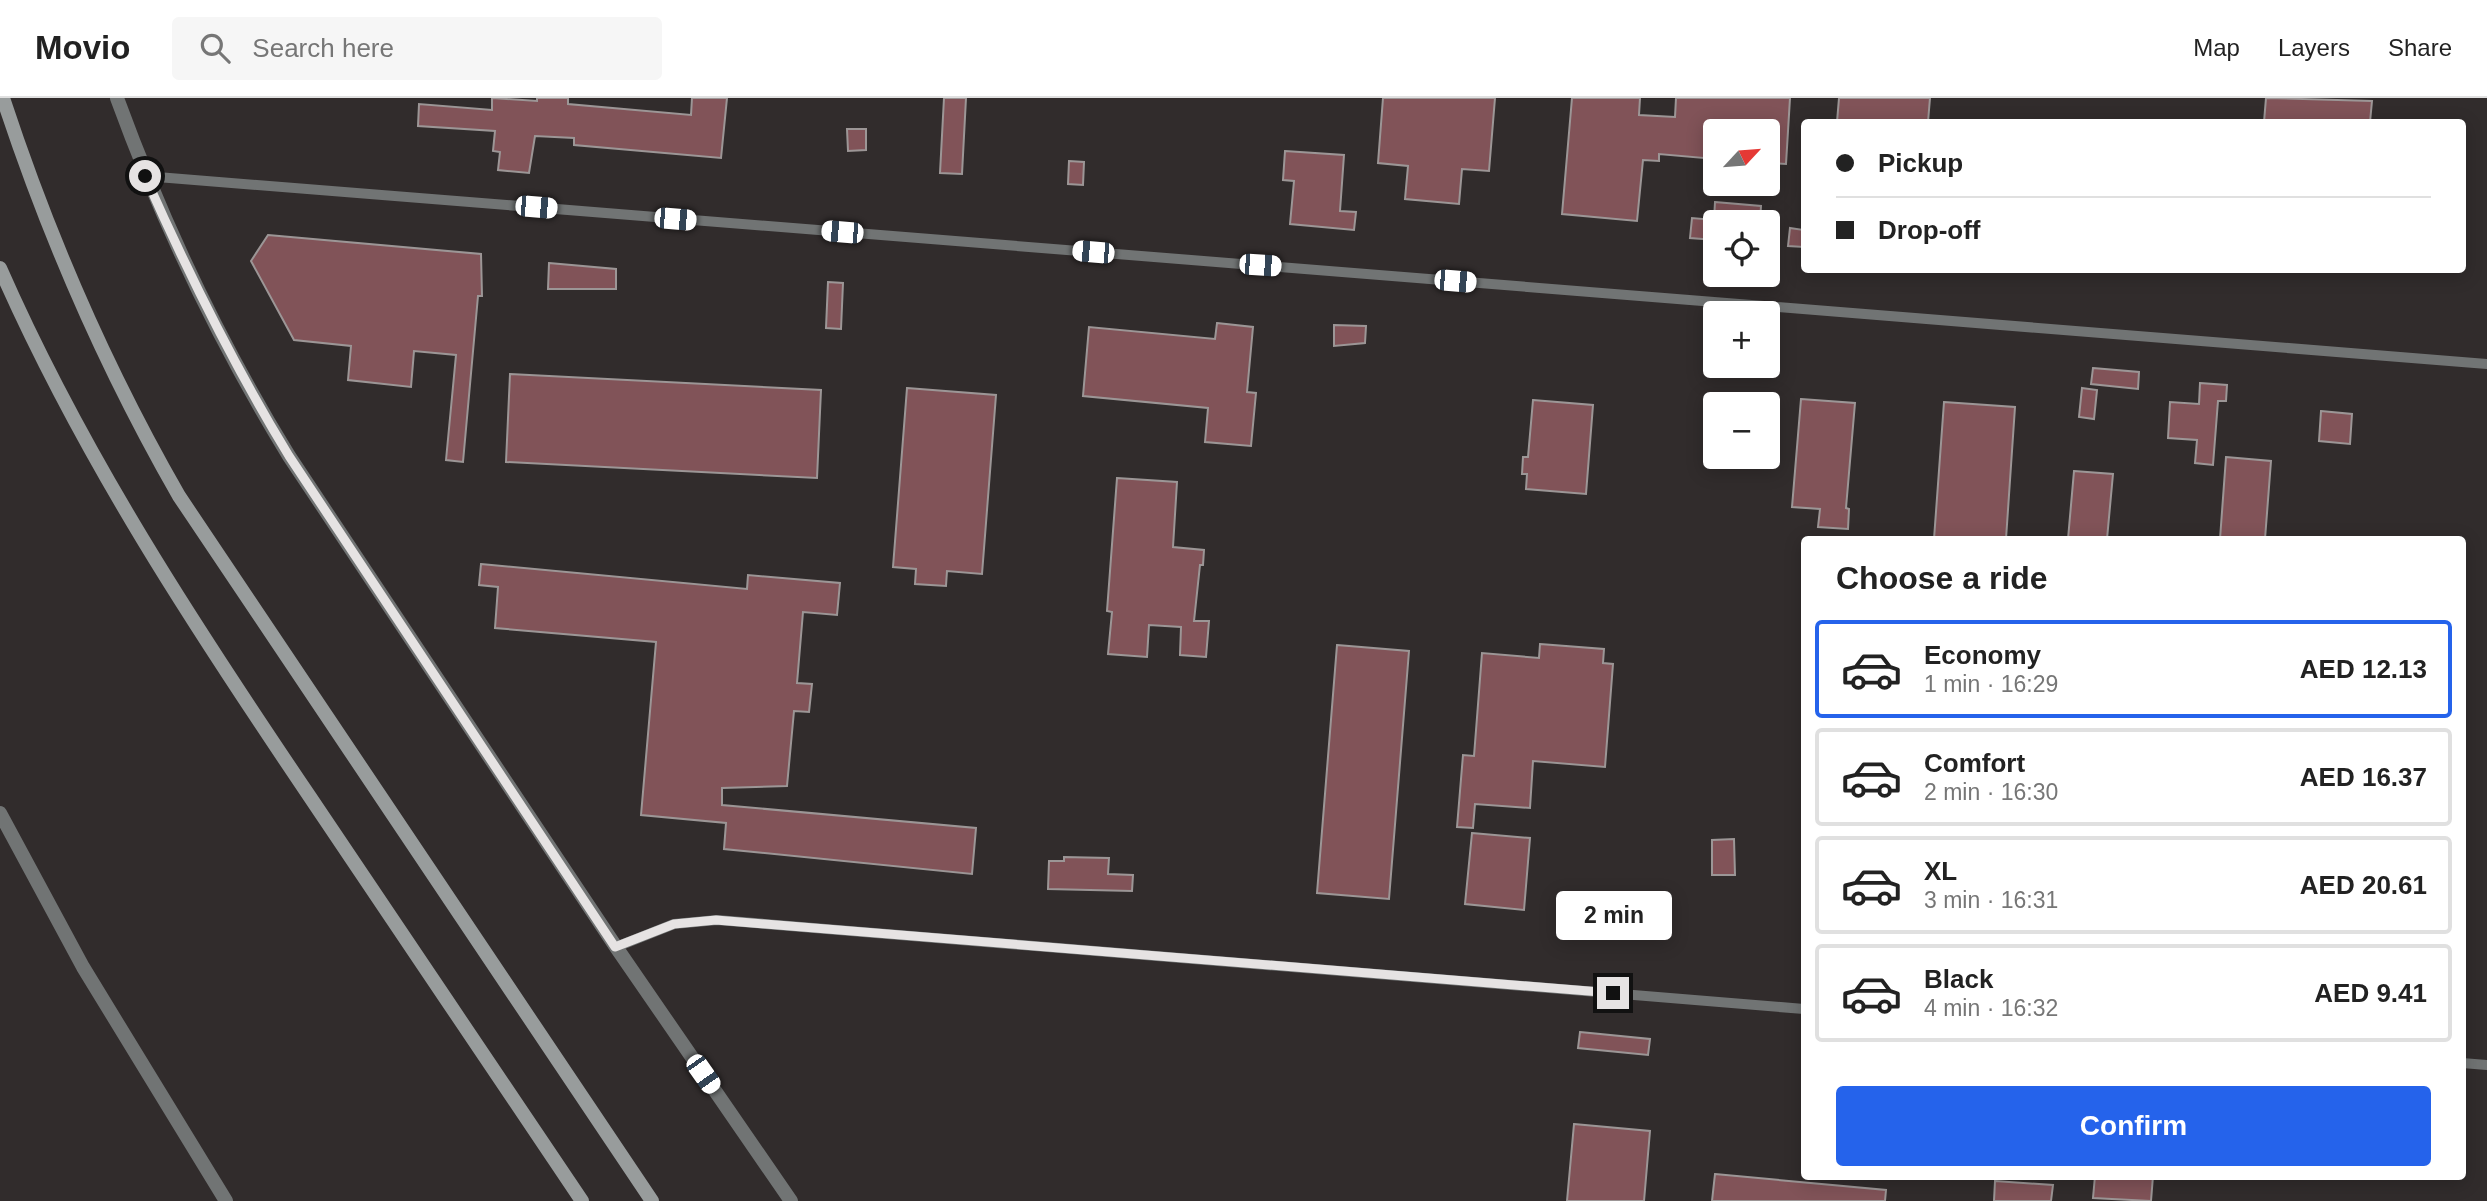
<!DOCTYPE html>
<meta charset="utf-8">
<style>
body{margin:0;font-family:Arial,sans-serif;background:#f6f6f6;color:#222;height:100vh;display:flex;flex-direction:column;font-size:26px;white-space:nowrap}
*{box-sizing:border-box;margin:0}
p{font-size:23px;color:#767676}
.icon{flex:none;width:38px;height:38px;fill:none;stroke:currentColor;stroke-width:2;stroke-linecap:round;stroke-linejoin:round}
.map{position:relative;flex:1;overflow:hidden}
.sheet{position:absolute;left:1801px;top:438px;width:665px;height:644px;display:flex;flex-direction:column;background:#fff;border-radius:7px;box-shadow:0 4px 18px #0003}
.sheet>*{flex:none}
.hud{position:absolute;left:1801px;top:21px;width:665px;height:154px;border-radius:7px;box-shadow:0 4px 18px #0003;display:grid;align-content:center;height:154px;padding:0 35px;background:#fff}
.needle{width:46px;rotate:64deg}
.controls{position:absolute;left:1703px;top:21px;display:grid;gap:14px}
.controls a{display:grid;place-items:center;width:77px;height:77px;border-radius:7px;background:#fff;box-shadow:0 4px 18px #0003;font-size:35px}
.end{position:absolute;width:32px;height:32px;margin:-16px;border:9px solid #e6e3e3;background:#111;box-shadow:0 0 0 4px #111}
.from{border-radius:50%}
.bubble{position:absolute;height:49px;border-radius:7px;background:#fff;box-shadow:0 4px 18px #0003;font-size:23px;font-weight:600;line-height:49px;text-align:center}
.car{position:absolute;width:21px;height:42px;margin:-21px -10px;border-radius:9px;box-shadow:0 0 5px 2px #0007;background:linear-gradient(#fff 24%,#345 0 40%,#fff 0 76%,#345 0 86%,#fff 0)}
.hud b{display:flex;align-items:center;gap:24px;height:66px;font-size:26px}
.hud b+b{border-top:2px solid #e0e0e0}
.hud i{width:18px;height:18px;background:#222}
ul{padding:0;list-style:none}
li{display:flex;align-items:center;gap:21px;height:98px;margin:0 14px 10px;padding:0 21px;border:4px solid #e0e0e0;border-radius:7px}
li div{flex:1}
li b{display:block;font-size:26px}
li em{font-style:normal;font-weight:600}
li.active{border-color:#2563eb}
li>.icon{width:63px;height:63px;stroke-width:1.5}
h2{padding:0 35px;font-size:32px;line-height:84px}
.action{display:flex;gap:14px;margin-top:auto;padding:14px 35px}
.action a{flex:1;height:80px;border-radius:7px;background:#2563eb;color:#fff;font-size:28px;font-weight:600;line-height:80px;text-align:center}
header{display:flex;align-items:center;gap:42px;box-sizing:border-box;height:98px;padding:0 35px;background:#fff;border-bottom:2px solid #e0e0e0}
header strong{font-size:33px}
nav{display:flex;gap:38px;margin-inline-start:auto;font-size:24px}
.search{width:490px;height:63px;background:#f6f6f6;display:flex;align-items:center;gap:18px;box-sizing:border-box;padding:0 24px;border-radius:7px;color:#767676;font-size:26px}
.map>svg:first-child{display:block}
.building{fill:#815358;stroke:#9c9696;stroke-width:2}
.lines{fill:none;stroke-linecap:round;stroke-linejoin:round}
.lane{stroke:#717474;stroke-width:10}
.street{stroke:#717474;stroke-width:14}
.secondary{stroke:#989c9c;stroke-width:14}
.route{stroke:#e6e3e3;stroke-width:9}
</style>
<header>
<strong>Movio</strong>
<div class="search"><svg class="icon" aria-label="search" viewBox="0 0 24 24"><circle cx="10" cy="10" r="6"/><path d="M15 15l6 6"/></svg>Search here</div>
<nav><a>Map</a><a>Layers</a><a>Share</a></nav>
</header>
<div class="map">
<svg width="2487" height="1103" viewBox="0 0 2487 1103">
<rect width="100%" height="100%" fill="#312c2c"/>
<g class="building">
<path d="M492,0L537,3V0H568V6L691,17L692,0H727L721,60L574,47V40L535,38L529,75L498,72L500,54L493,53L495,33L418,28L419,6L492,12Z"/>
<path d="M944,0H966L962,76L940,75Z"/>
<path d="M1383,0H1495L1489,73L1462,71L1459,106L1405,101L1408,68L1378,65Z"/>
<path d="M1572,0H1640L1639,17L1675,19L1676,0H1790L1786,66L1768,65V33H1715V61L1659,56V63L1643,62L1637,123L1562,116Z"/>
<path d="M1839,0H1930L1928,24H1837Z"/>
<path d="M2266,0L2372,3L2370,24H2264Z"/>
<path d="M847,31H866V52L848,53Z"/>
<path d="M1285,53L1344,57L1340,113L1356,114L1354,132L1290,126L1294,83L1283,82Z"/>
<path d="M1069,63L1084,64L1083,87L1068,86Z"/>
<path d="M1715,104L1761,108L1760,124H1715V142L1690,140L1692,120L1714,122Z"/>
<path d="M1790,130L1804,132V149L1788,148Z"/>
<path d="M268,137L481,156L482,198H478L463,364L446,362L456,257L414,253L411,289L348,282L351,248L294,242L251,163Z"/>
<path d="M549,165L616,171V191H548Z"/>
<path d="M828,184L843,185L841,231L826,230Z"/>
<path d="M1217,225L1253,229L1247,294L1256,295L1251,348L1205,344L1208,310L1083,298L1089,229L1215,241Z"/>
<path d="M1334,227L1366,228L1365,245L1334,248Z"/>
<path d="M2093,270L2139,274L2138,291L2091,286Z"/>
<path d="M510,276L821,292L817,380L506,364Z"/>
<path d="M2200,285L2227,287L2226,303H2218L2213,367L2195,365L2197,342L2168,340L2170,304L2199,306Z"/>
<path d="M907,290L996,297L982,476L947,473L946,488L915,486L916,471L893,469Z"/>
<path d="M2082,290L2097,292L2094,321L2079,319Z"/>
<path d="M1801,301L1855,305L1846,410L1849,411L1848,431L1818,429L1820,411L1792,409Z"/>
<path d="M1533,302L1593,307L1586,396L1526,391L1527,376H1522L1523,359H1528Z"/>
<path d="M1944,304L2015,309L2006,441H1934Z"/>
<path d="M2321,313L2352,316L2350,346L2319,343Z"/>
<path d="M2226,359L2271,363L2265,441H2220Z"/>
<path d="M2074,373L2113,376L2107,441H2068Z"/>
<path d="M1117,380L1177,384L1173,449L1204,452L1203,467H1200L1194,523H1209L1206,559L1180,557L1181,529L1149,527L1147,559L1108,556L1112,514L1107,513Z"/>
<path d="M481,466L747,491L748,477L840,485L837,517L803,514L797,585L812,586L809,614L794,613L787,688L722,690V707L976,730L972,776L724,751L726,725L641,717L656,544L495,530L498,489L479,487Z"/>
<path d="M1540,546L1604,551L1603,565L1613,566L1605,669L1533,663L1530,710L1475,706L1473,730L1457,729L1463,657L1474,658L1482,555L1539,560Z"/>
<path d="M1337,547L1409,553L1389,801L1317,795Z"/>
<path d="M1472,735L1530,740L1524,812L1465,806Z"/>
<path d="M1734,741L1735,777H1712V742Z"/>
<path d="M1064,759L1109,760L1108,776L1133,777L1132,793L1048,791L1049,763H1064Z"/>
<path d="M1596,820L1627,823L1626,838L1595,835Z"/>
<path d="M1580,934L1650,941L1648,957L1578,950Z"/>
<path d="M1574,1026L1650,1033L1644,1103H1567Z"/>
<path d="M1715,1076L1886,1092L1885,1103H1712Z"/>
<path d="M2095,1078H2153L2151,1103L2093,1100Z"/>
<path d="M1995,1083L2053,1087L2051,1103H1994Z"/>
</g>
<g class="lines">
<g class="lane">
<path d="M145,78L2487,266"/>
<path d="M616,849L674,826L717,822L1804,911"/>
<path d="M2462,965L2487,967"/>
</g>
<g class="street">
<path d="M117,0C163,126 219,244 289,358L616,849L791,1103"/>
<path d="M0,715L83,869L226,1103"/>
</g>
<g class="secondary">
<path d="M3,0C49,140 106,271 179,398L652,1103"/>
<path d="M0,170C83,359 195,529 310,699C401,834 491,968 582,1103"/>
</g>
</g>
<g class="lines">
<path class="route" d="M145,78C188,175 234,268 289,358L615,849L674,826L716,822L1613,895"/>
</g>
</svg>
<div class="controls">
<a><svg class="needle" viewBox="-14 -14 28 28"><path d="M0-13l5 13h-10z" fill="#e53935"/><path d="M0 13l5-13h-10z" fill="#767676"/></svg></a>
<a><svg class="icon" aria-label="locate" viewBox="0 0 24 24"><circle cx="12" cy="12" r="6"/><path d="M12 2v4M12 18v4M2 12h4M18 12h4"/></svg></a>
<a>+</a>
<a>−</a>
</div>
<i class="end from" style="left:145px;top:78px"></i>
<i class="end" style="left:1613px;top:895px"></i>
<div class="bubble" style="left:1556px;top:793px;width:116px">2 min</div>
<i class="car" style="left:536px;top:109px;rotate:95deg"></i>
<i class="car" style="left:675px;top:121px;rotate:95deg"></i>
<i class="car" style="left:842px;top:134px;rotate:275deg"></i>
<i class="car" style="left:1093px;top:154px;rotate:275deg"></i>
<i class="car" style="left:1260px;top:167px;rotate:94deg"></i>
<i class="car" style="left:1455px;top:183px;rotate:95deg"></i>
<i class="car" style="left:703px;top:976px;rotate:145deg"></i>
<div class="hud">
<b><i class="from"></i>Pickup</b>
<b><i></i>Drop-off</b>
</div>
<section class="sheet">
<h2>Choose a ride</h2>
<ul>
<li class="active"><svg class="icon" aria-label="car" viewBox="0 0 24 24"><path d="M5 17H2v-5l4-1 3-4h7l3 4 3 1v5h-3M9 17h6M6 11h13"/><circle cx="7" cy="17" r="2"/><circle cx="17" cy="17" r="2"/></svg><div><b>Economy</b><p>1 min · 16:29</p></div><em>AED 12.13</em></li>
<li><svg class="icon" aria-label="car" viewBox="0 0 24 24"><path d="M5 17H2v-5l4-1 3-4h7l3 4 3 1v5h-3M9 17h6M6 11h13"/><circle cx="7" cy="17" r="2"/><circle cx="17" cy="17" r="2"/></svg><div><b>Comfort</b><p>2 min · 16:30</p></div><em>AED 16.37</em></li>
<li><svg class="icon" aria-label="car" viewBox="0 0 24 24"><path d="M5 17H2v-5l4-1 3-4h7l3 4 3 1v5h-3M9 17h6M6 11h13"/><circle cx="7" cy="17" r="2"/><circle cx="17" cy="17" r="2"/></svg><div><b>XL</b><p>3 min · 16:31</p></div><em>AED 20.61</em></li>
<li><svg class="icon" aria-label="car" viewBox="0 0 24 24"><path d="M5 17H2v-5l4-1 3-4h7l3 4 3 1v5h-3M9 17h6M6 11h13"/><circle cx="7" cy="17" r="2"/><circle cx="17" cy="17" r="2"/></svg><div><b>Black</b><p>4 min · 16:32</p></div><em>AED 9.41</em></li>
</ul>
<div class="action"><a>Confirm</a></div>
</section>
</div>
